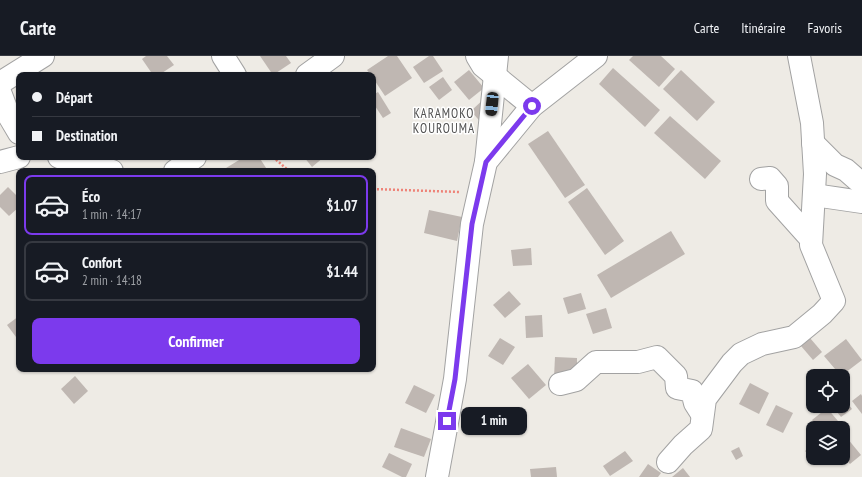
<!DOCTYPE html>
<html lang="fr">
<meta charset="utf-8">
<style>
body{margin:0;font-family:"PT Sans Narrow",sans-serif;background:#242831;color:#f1f3f6;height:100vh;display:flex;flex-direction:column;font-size:15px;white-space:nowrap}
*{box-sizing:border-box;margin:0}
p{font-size:13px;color:#9ea1a6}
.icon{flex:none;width:22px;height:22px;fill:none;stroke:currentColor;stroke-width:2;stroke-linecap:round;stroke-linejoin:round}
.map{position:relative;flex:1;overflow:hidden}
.panel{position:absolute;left:16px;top:112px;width:360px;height:204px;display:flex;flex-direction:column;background:#171b24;border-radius:8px;box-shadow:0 1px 3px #0004}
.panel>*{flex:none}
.banner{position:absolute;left:16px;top:16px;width:360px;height:88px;border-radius:8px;box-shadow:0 1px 3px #0004;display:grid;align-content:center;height:88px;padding:0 16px;background:#171b24}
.fabs{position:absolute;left:806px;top:313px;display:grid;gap:8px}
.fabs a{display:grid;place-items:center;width:44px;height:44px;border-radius:8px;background:#171b24;box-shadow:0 1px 3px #0004;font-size:20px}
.end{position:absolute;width:18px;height:18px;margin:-9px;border:5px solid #7c3aed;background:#fff;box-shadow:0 0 0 2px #fff}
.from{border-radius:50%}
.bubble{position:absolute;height:28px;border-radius:8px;background:#171b24;box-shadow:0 1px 3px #0004;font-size:13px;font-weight:800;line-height:28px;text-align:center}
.car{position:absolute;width:12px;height:24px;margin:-12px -6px;border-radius:5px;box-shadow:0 0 3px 1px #0007;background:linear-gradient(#222 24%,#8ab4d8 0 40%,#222 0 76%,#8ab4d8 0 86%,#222 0)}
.banner b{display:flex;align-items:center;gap:14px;height:38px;font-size:15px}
.banner b+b{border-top:1px solid #363941}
.banner i{width:10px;height:10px;background:#f1f3f6}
ul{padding:7px 0 0;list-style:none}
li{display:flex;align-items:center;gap:12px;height:60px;margin:0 8px 6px;padding:0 8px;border:2px solid #363941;border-radius:8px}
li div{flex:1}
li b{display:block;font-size:15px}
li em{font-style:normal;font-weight:800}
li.current{border-color:#7c3aed}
li>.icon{width:36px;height:36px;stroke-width:1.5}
.primary-button{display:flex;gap:8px;margin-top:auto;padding:8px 16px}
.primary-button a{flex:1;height:46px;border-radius:8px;background:#7c3aed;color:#fff;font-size:16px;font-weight:800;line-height:46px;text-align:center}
header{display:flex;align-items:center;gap:24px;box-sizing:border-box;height:56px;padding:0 20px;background:#171b24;border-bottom:1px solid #363941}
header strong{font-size:19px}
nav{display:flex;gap:22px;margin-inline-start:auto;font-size:14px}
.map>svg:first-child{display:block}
.building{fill:#bfb7b2}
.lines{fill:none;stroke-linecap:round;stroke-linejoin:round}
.minor-casing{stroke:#a2a2a2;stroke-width:24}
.path{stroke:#ee8277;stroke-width:2.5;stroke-dasharray:2 2;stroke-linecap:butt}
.minor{stroke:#fff;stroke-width:22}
.route{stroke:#7c3aed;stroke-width:5}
.labels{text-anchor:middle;stroke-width:3;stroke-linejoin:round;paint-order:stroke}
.neighbourhood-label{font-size:13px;letter-spacing:1px;fill:#515151;stroke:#fff}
</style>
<header>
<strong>Carte</strong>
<nav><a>Carte</a><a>Itinéraire</a><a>Favoris</a></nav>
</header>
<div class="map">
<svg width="862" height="421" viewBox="0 0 862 421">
<rect width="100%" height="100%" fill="#eeebe5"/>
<g class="building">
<path d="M146,0H167L174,9L159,19H153L142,3Z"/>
<path d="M260,0H286L291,7L273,19Z"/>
<path d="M388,0H397L412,22L385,40L373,22V19H371L367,14Z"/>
<path d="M429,0H433L443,15L424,27L413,11Z"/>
<path d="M633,0H661L675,13L659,31L629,4Z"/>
<path d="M613,12L660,54L645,71L599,28Z"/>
<path d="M469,14L484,32L469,44L454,26Z"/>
<path d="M681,14L715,46L697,65L663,33Z"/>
<path d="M443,21L452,34L439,44L429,31Z"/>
<path d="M378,36L391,57L383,62L373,47V39Z"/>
<path d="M488,39L484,70L471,55Z"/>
<path d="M670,60L721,105L705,123L654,77Z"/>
<path d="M548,75L585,129L565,142L528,88Z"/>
<path d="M244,101H259L268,115H228L226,112Z"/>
<path d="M304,101H324L312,111Z"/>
<path d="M8,131L19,142V151L9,160L0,151V139Z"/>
<path d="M587,132L624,185L605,199L568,146Z"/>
<path d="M429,154L462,161L457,185L424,177Z"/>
<path d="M671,175L685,198L611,242L597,219Z"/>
<path d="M531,192L532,209L513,210L511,194Z"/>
<path d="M509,235L521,248L505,262L493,249Z"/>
<path d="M581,237L586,253L568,258L563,242Z"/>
<path d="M606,252L612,272L593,278L586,258Z"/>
<path d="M542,259L543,281L526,282L525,260Z"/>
<path d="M19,260V285L7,269Z"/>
<path d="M500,282L515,291L503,309L488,300Z"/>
<path d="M810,282L822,296L813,304L801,290Z"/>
<path d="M846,283L862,304L841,320L824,300Z"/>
<path d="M555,301L577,302V322L554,321Z"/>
<path d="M528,308L546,329L529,343L511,322Z"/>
<path d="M75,320L88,335L74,348L61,333Z"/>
<path d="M750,327L769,337L759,358L739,348Z"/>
<path d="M813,327V340L806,335Z"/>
<path d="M414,329L435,339L426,357L405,347Z"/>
<path d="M861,338L862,340V358L852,345Z"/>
<path d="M844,342L852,353L841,361L833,351L843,350Z"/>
<path d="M776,349L793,357L783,377L766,369Z"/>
<path d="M827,352L838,365L829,372H818L812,364Z"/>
<path d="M401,372L431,383L424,401L394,391Z"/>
<path d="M843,377L861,399L850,408L843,400Z"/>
<path d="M813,388V402H825L818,408L805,395Z"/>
<path d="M739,391L743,400L736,404L731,395Z"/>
<path d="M625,395L633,405L610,420L603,410Z"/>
<path d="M389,397L412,408L406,421H402L382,411Z"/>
<path d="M648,408L661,417L658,421H639Z"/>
<path d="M556,411L557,421H531L530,413Z"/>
<path d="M683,412L690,421H672Z"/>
</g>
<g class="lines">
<g class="minor-casing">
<g id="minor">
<path d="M223,0L235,19"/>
<path d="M477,0L483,10L532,50"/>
<path d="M307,19L333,0"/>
<path d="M0,27L43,0"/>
<path d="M0,36L9,60L19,77"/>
<path d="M813,87L835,109L846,114L862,128"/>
<path d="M59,101L112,115"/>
<path d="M0,106L19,101"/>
<path d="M486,106L497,0"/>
<path d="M175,115L195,101"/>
<path d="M761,123L770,122L777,130V145L811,183"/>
<path d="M814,139L862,146"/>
<path d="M560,328L576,324L596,306H638L657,301L676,320L677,332L692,335L695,347L702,358"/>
<path d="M668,406L683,389L701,373L705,343L732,307L741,298L762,288L794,281L822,258L834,245L811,189L815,118L812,67L799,0"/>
<path d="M437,421L455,323L472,168L486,106L532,50L596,0"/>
</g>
</g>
<g class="path">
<path d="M273,101L289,115"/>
<path d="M373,133L460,136"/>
</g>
<use href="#minor" class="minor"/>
</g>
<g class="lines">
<path class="route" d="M447,365L455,323L472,168L486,106L532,50"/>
</g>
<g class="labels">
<g class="neighbourhood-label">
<text x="444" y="62">KARAMOKO<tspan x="444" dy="15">KOUROUMA</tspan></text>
</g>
</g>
</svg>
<div class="fabs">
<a><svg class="icon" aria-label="locate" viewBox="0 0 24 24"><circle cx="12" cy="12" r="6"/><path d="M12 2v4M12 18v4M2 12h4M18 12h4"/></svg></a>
<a><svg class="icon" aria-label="layers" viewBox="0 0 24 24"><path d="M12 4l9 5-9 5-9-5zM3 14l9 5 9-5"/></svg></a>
</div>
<i class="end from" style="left:532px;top:50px"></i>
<i class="end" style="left:447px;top:365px"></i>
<div class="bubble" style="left:461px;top:351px;width:66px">1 min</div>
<i class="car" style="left:492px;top:48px;rotate:186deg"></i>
<div class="banner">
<b><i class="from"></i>Départ</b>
<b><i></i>Destination</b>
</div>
<section class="panel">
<ul>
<li class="current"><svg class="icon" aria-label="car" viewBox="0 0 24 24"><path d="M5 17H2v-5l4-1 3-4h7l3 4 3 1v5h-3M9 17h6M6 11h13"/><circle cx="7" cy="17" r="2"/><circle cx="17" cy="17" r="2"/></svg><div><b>Éco</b><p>1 min · 14:17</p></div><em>$1.07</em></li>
<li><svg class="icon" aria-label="car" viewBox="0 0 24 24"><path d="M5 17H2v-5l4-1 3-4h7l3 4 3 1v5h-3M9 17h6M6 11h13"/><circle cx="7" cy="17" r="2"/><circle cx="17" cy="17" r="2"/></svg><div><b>Confort</b><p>2 min · 14:18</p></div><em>$1.44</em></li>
</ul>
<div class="primary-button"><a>Confirmer</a></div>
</section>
</div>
